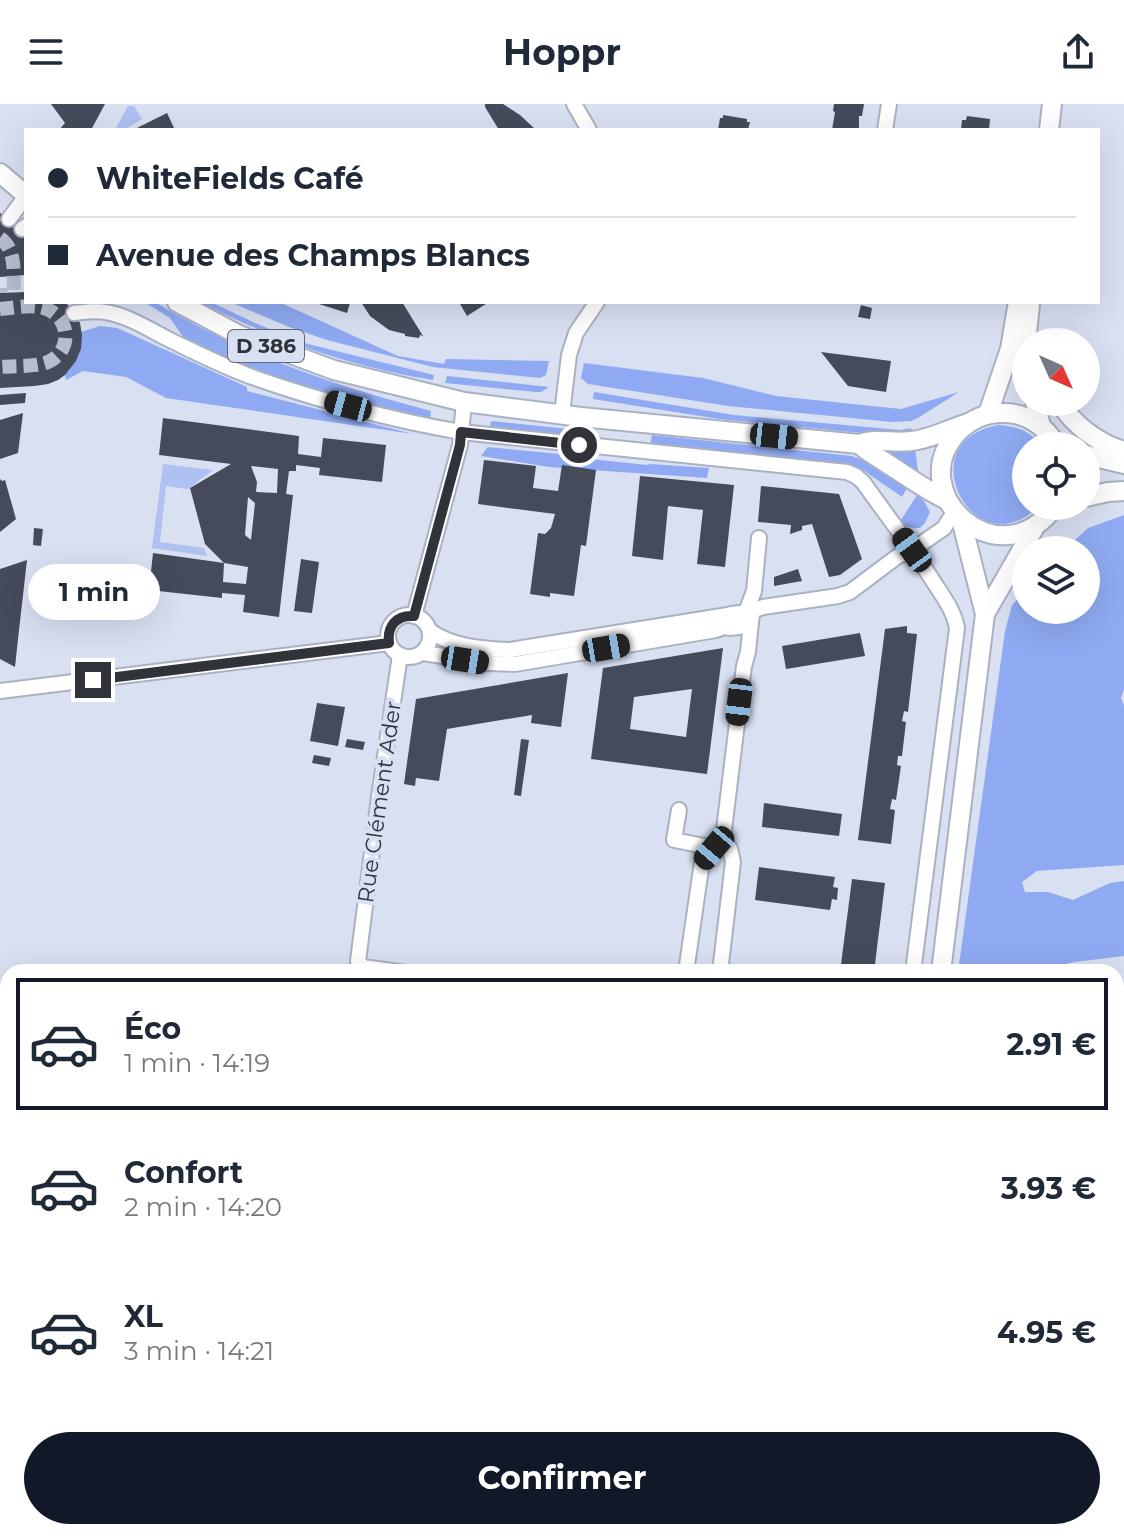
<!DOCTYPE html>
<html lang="fr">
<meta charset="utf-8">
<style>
body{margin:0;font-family:Montserrat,sans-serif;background:#f2f2f3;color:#1f2937;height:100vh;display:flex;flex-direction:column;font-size:30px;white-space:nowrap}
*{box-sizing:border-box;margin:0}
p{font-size:26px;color:#747a83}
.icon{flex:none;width:44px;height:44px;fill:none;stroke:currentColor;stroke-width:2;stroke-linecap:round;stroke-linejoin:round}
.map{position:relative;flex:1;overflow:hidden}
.details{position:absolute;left:0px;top:860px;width:1124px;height:576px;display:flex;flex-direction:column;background:#fff;border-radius:24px 24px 0 0;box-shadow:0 8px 32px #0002}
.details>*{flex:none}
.top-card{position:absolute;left:24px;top:24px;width:1076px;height:176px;border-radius:0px;box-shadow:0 8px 32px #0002;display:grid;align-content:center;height:176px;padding:0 24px;background:#fff}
.needle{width:52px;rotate:135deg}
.fabs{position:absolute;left:1012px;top:224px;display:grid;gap:16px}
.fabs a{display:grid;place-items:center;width:88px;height:88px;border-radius:50%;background:#fff;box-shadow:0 8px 32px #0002;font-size:40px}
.end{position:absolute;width:36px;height:36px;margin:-18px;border:10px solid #30333a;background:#fff;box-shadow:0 0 0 4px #fff}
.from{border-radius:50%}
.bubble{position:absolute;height:56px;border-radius:28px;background:#fff;box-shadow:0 8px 32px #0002;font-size:26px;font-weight:700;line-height:56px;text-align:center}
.car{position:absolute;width:24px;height:48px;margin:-24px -12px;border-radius:10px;box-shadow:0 0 6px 2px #0007;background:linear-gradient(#222 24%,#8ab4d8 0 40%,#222 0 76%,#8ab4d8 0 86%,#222 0)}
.top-card b{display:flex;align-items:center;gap:28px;height:76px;font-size:30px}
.top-card b+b{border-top:2px solid #e0e1e3}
.top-card i{width:20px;height:20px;background:#1f2937}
ul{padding:14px 0 0;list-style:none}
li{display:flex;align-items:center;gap:24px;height:132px;margin:0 16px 12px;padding:0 8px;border:4px solid transparent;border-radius:0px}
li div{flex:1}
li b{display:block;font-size:30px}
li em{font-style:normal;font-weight:700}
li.selected{border-color:#111827}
li>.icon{width:72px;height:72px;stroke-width:1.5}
.cta{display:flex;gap:16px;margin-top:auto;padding:16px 24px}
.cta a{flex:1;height:92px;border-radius:48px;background:#111827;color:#fff;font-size:32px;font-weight:700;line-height:92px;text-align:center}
header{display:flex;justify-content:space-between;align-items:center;height:104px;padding:0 24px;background:#fff;font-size:36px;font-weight:700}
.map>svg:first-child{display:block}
.green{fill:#8faaf2}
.water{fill:#aec1f2}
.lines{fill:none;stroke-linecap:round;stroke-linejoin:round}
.stream{stroke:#aec1f2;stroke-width:4}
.building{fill:#454b5a;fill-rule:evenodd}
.minor-tunnel{stroke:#b7bdcd;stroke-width:14;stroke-dasharray:14 7;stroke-linecap:butt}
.minor-casing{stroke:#aab1c2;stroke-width:18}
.major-casing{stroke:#aab1c2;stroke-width:22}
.minor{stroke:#fff;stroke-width:14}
.major{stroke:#fff;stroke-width:18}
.route{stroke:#30333a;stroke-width:10}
.labels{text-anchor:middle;stroke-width:8;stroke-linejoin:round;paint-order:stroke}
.shield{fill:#d9e0f2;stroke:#636771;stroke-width:2}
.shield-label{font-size:20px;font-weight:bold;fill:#30333a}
.street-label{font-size:22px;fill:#30333a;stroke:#d9e0f2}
</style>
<header><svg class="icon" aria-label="menu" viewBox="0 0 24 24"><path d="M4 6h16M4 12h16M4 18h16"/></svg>Hoppr<svg class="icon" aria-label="share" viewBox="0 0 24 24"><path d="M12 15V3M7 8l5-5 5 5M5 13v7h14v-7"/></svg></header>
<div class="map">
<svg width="1124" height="1436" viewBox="0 0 1124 1436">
<rect width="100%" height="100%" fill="#d9e0f2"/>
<g class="green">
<path d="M144,198H155C240,250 334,281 431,307L430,315L309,284L214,250L186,237L170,214Z"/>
<path d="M200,198H211L255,219L308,240L434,271L433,276C351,263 274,236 200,198Z"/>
<path d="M230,198H279L398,252L444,260L446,255L549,257L546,271L540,274L433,263L327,236L289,223Z"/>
<path d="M100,222L117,224L135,232L247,283V287L413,330L166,294L126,273L83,267L66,276L65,271L79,251L81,228Z"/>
<path d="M584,259L703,274L776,292L901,305L959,288L918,314L911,317L892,318L728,302L588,280L581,274Z"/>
<path d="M447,272L549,283L541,288H536L445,279Z"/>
<path d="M594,288L734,311L900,326L911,324L913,331L902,333L719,315L593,295Z"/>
<path d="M491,317L578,326L576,333L490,325Z"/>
<path d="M999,321C1017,322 1031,328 1042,342H1026V402H1039C974,467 906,336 999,321Z"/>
<path d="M652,331L852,352L873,360L907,384L902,393L860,364L847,360L650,342Z"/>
<path d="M488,343L580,352L581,354L647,361L650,360L709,364L707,374L549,363L481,352Z"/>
<path d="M915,344L918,367L916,370L884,345Z"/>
<path d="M917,391L924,397L930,408L925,419L920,424C911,424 906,424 901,416Z"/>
<path d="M1124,411V585L1121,594L1124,601V761L1037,767L1022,778L1025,788H1048L1073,796L1110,779L1124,777V852L1074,858L1037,868H958L1005,527L1012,501L1026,486V506H1086V446H1064L1088,424Z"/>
<path d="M1116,971L1124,981V1109H1116Z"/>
<path d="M8,1201V1277L0,1275V1202Z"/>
</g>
<g class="water">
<path d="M128,2H134L142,15L124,26H115Z"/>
<path d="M163,360L213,366L188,385L166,382L160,438L204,444L207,452L152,444Z"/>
</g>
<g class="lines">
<path class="stream" d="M0,1198L8,1197"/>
</g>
<g class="building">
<path d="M51,0H105L91,26H59L65,19Z"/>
<path d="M485,0H503L520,11L536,26H499L485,3Z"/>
<path d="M834,0H864L862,12H859V26H832L835,8L833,7Z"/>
<path d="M167,9L175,26H133Z"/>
<path d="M723,11L747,15V18H750L748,26H718L720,14H723Z"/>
<path d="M967,12L990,15L989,26H961L962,16H966Z"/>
<path d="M0,109L26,129V171L0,173Z"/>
<path d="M26,188V198H65L69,202L80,219L82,231L81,245L76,257L65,271L58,276L48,280L34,282L0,284V189Z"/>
<path d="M320,198H349L350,199L347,209L319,200Z"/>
<path d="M361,198H402L423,232L420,231L419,234L405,232V230L389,226L370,212Z"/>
<path d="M459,198H489L467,212Z"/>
<path d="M861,201L872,204L870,215L858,213Z"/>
<path d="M821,248L891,257L886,288L848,282Z"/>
<path d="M26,289L25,299L0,301V291Z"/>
<path d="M23,309L18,349L0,355V316Z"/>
<path d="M163,314L299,332L298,350L321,353L323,334L386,341L382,378L319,371L320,364L296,361V367H289L286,390L293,391L279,513L243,508L245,491L222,489V494L149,486L153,449L224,459L205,440L190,384L231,360L159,351ZM251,362L278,365L277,389L256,388L257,378ZM248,393L255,399L251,436L245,431ZM224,459L248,463L246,480L223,478Z"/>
<path d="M484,356L536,362L533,384L558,387L562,361L596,366L586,442L581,441L574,492L550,489V493L530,490L538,429L545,430L551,424L555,410L478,400Z"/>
<path d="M640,372L734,381L725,463L697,460L703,406L668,402L663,456L632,452Z"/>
<path d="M0,375L2,377L5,376L16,415L0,428Z"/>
<path d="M761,382L839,390L862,455L840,471L829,473L812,420L802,422V426L790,430L791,421L758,418Z"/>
<path d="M34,424L43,425L41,442L33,441Z"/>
<path d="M301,455L319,458L312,509L294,507Z"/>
<path d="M27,456L18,535L15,563L0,555V465Z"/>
<path d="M798,465L802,477L774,482V473Z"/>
<path d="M907,522V529L917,530L908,608L904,607L902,617L906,618L902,652H898L897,661L901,662L896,696L892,695L890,705L895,706L891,740L858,736L885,525Z"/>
<path d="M860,529L865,552L786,565L782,542Z"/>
<path d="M723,544L707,670L591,655L603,564ZM692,585L686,633L630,625L634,593Z"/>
<path d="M568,569L561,623L531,619L532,611L447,625L439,677L416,674L415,682L404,680L416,595Z"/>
<path d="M317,599L345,603L338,642L310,637Z"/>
<path d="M347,635L365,638L363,646L345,643Z"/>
<path d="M521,635L529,636L521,692L514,691Z"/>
<path d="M314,651L331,654L329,662L312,659Z"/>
<path d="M764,699L842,710L839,732L762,723Z"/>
<path d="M759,763L835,773L833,783L838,784L837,796L832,795L830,806L755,796Z"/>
<path d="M852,775L885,779L874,868H840Z"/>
<path d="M0,976L8,977V1043L0,1042Z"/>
<path d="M8,1090V1128L0,1130V1091Z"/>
<path d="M907,1428H930L937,1436H906Z"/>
</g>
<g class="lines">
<g class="minor-tunnel">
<path d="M0,134C17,146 13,169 14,188"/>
<path d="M0,184V189"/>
<path d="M0,205C14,204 31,200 44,204C70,212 73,245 50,257C39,263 13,262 0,263"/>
</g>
<g class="minor-casing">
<g id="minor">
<path d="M574,0L589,26"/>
<path d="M885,26L889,0"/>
<path d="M9,115L26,92"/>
<path d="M22,125L26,122"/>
<path d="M74,209C84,208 95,206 105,208C126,211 147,224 166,234C195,248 224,263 255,274C321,297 392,316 461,328L847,368L856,372L863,378C887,412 913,445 935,480C944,494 954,507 957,524L913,868"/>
<path d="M562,310L569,251L576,229L597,198"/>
<path d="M746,508L754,487L759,434"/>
<circle cx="409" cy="532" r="21"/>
<path d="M752,511L751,518L739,523L729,524L724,519L726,513L731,510L749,508L763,503L838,492L850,488L898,452L912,446L944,424L954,408"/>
<path d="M414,512L460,341L464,298"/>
<path d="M430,527C453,543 482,545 510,546L728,511"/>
<path d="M423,549L488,559L515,560L716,526L727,522"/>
<path d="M400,551L379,693L358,857L362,863L400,868"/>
<path d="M0,587L389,539"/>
<path d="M679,706L674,736L714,744"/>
<path d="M686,868L702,758L723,734L744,562L748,548L751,518"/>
<path d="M720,868L733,758L730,745L723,734"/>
<path d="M0,949L8,950"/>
<path d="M939,1428L946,1436"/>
</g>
</g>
<g class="major-casing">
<g id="major">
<path d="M1049,26L1052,0"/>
<path d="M0,69L26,91"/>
<path d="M177,198L239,231L334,266L464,298L581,313L859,340C879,333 896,341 918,336C934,333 952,324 968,319"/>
<path d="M1026,238L1030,201"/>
<path d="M1035,298L1041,322"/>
<path d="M1059,298C1074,321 1097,339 1124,347"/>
<path d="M988,310L1010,245L1018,198"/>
<path d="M859,340C865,346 872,350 880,355C903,369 923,385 947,396"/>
<path d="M1086,351L1124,360"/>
<path d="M1086,393L1108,388L1124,387"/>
<path d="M1055,402C1000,478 901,389 958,328C970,316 985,309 1002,309C1025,308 1046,322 1057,342"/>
<path d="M985,510L1036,421"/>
<path d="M941,868L985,510L961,415"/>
<path d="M872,1436L873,1428"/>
</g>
</g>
<use href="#minor" class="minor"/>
<use href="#major" class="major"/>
</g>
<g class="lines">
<path class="route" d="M93,576L389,539C387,522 396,511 414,512L460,341L461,328L579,341"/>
</g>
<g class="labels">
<rect class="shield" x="228" y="226" width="76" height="32" rx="6"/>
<g class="shield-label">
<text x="266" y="249">D 386</text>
</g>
<g class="street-label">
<text transform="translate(379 698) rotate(-82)" y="8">Rue Clément Ader</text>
</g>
</g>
</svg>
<div class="fabs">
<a><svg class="needle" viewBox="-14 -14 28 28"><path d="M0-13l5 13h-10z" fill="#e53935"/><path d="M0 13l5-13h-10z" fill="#747a83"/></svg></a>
<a><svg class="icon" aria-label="locate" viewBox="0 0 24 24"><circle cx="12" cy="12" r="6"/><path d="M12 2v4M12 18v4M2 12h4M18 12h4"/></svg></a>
<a><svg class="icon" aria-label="layers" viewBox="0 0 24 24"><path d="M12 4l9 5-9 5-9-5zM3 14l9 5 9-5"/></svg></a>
</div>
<i class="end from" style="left:579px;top:341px"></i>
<i class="end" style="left:93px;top:576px"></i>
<div class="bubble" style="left:28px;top:460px;width:132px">1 min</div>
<i class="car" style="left:348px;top:302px;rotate:285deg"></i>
<i class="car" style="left:774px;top:332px;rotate:96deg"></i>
<i class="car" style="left:912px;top:446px;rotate:324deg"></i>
<i class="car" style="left:606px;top:544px;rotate:80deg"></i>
<i class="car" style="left:465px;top:556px;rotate:99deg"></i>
<i class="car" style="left:739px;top:598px;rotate:187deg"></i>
<i class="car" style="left:714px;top:744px;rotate:220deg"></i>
<div class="top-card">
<b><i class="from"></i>WhiteFields Café</b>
<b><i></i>Avenue des Champs Blancs</b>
</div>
<section class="details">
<ul>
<li class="selected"><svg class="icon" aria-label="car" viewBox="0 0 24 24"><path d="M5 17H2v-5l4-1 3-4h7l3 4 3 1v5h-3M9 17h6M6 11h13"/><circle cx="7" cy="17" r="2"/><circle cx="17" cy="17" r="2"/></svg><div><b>Éco</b><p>1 min · 14:19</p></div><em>2.91 €</em></li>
<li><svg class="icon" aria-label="car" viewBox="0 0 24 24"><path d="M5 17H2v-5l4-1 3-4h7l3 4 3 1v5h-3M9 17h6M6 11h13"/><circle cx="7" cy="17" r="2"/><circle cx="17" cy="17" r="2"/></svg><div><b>Confort</b><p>2 min · 14:20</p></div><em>3.93 €</em></li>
<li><svg class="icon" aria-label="car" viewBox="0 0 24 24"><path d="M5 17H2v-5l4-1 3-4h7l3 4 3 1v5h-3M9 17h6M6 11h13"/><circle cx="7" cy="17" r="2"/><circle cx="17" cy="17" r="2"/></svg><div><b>XL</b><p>3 min · 14:21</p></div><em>4.95 €</em></li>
</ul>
<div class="cta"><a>Confirmer</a></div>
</section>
</div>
